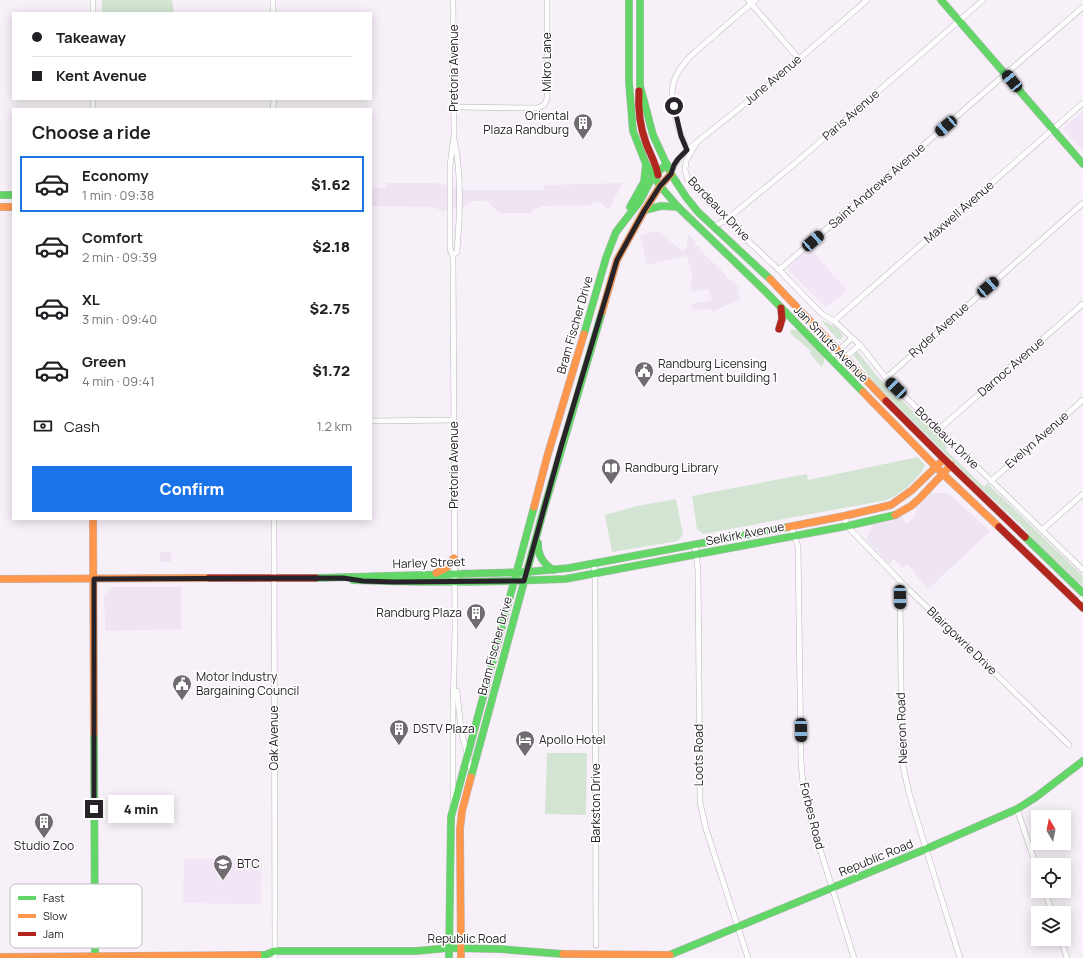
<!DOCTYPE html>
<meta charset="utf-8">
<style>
body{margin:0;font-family:Manrope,sans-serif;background:#f2f2f2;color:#202124;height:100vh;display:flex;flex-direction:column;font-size:15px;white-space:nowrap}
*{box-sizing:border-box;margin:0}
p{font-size:13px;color:#757577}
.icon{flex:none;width:22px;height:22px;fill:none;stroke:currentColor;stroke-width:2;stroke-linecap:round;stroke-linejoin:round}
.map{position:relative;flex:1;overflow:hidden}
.side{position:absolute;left:12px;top:108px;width:360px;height:412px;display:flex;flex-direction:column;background:#fff;border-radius:0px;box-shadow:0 2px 10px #0003}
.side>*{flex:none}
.hud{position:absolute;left:12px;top:12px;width:360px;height:88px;border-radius:0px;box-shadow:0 2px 10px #0003;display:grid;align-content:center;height:88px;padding:0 20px;background:#fff}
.needle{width:26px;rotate:350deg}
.fabs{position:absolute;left:1031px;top:810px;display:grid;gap:8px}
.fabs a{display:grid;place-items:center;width:40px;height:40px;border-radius:0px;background:#fff;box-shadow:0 2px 10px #0003;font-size:20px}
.end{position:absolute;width:18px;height:18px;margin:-9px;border:5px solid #282329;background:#fff;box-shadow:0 0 0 2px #fff}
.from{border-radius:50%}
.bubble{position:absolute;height:28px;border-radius:0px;background:#fff;box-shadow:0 2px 10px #0003;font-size:13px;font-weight:800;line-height:28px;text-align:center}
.car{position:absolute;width:12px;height:24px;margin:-12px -6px;border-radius:5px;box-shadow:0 0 3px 1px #0007;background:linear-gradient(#222 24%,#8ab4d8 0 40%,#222 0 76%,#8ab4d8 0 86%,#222 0)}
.hud b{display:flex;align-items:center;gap:14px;height:38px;font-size:15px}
.hud b+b{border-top:1px solid #e0e0e0}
.hud i{width:10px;height:10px;background:#202124}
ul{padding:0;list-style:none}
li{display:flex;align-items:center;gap:12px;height:56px;margin:0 8px 6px;padding:0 12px;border:2px solid transparent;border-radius:0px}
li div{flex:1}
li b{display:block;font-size:15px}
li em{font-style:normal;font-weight:800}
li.on{border-color:#1a73e8}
li>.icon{width:36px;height:36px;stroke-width:1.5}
h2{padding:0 20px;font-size:18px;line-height:48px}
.pay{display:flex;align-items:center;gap:10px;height:44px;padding:0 20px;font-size:15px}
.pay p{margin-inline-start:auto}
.action{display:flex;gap:8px;margin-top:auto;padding:8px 20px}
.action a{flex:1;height:46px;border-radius:0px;background:#1a73e8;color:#fff;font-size:16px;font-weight:800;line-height:46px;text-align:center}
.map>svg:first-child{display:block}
.commercial{fill:#efe4f2}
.built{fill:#f2e5f5}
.green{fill:#d3e4d3}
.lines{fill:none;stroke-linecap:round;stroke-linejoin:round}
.street-casing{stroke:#bab5bb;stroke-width:6}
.fast-casing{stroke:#bab5bb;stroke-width:8}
.slow-casing{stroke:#bab5bb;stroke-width:8}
.jam-casing{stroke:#bab5bb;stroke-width:8}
.street{stroke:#fefdfe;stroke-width:5}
.fast{stroke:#63d668;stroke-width:7}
.slow{stroke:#ff974d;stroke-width:7}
.jam{stroke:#b3261e;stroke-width:7}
.route{stroke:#282329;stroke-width:5}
.labels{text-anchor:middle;stroke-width:3;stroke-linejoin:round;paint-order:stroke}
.street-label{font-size:12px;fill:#282329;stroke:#fff}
.poi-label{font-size:12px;fill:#282329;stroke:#fff;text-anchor:start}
.key{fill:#fff;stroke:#bebdbf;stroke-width:1}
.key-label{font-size:11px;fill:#282329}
</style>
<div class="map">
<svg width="1083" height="958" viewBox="0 0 1083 958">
<rect width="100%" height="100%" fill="#f7f0f8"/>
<g class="commercial">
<path d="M387,183H437L465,190H543L544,185L623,183L608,210L601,203L594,202L589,205L541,206L540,208H535L530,213H499L487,201H472L464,207L442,211L434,207L371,206V189L386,188Z"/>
<path d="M657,231L683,251L687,247L688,234L696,241L694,245L700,247L699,250L706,254L704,256L711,259L710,261L717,265L716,267L722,270L721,272L727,276L726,278L734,282L733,283L740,288L737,293L740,296L741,299L712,312L711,308L694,311L691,304L712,300L709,289L692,292L690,282L693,281L687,256L647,265L640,235Z"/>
<path d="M931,493H948L990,531L928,589L907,564L903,568L894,559L889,564L866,539L873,524L902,516L906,524L915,517L916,508Z"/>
<rect x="160" y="552" width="11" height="10"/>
<path d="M113,587H181V629L105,631L104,595Z"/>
</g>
<g class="built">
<path d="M1083,111V151L1063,128Z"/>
<path d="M810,249L847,290L826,307L789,271L788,266Z"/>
<path d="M262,858L261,904L183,903L184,859Z"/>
</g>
<g class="green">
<path d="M102,0H172L174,13H102Z"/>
<path d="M821,320L836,327L843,335L842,339H837Z"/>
<path d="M791,329L798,330L823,355C825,360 824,363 822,367L817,362L810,353L811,351L790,333Z"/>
<path d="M857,351L876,375L947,444L946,450L984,487L987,483L1083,576L1082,586L1031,538L1023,527L977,485L887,396L873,381L853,355Z"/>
<path d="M918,457L925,465C921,478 899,495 887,500L703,534L697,529L692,496L807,474L808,480Z"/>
<path d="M676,499L683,534L678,541L612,552L605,515L637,506Z"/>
<path d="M547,753H587L586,815L545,814Z"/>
</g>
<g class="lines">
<g class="street-casing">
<g id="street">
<path d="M93,0V13"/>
<path d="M748,0L799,59"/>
<path d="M273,13V0"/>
<path d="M93,99V109"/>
<path d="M454,107L537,108L544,105L547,99V0"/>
<path d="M273,109L274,99"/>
<path d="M696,144L686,161L685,170L688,180L726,220L779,270L822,314L834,321L860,345L886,378L1083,570"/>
<path d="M687,150C679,131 669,106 673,85C678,63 700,48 716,34C729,23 742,11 756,0"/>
<path d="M671,174C674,163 679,158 687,150L776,79L867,0"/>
<path d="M715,226L726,220L799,160L983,0"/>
<path d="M453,255L457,252V250C460,215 462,173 454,139"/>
<path d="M779,270L1083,7"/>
<path d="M834,321L1083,103"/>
<path d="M830,358L852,338"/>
<path d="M836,365L860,345"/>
<path d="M886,378L1083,203"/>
<path d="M371,421L454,420"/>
<path d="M938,430L1083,304"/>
<path d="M991,481L1083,400"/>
<path d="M844,516L847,526L905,586L1069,745"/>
<path d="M274,519L275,958"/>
<path d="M791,526L798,546L801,761L803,784L810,817L854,958"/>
<path d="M1042,530L1083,494"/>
<path d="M695,545L698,570L700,802L706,829L748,958"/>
<path d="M594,565L595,574L596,945"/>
<path d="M905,586L900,597L902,761L909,793L926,849L960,958"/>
<path d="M1078,602L1083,597"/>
<path d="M457,691L461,730L472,773"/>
<path d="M453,802V710L455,629L453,255L451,252L450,248V165L454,136L453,0"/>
<path d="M1017,809L1038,871"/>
<path d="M1045,891L1052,913"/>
<path d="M1061,939L1067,958"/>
</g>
</g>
<g class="fast-casing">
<g id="fast">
<path d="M629,0V82L633,131L646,164L660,186L678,207L765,291L863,392"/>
<path d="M640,0V86L653,135L671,174L686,197L698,212L770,279"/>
<path d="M941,0L1083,164"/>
<path d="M0,195H13"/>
<path d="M630,207L644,182L646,164"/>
<path d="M645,210L661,206L678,207"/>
<path d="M584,334L606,258L616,232L640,201L653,176L667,164"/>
<path d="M1025,537L1083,593"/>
<path d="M538,543C538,556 543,563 553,570"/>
<path d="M316,578L527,572L569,568L788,527"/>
<path d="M353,580C423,583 495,582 565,579L847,526L895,515"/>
<path d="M94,734L95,957"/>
<path d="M471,777L543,512L602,312"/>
<path d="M258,955H265L275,951H416L449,948L499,949L563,954"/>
<path d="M667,956L926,849L1017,809L1036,797L1083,761"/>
<path d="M449,958L451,817L534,507"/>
</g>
</g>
<g class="slow-casing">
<g id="slow">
<path d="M0,207H13"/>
<path d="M770,279L886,401"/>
<path d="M602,312L617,260L644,211L660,186L671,174"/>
<path d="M863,392L943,474L999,527"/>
<path d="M534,507L547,457L584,334"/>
<path d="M895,515L911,506L919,499L951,465"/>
<path d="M93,519L94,734"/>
<path d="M788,527L844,516L891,505L912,490L944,459"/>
<path d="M436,573L446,568L454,558"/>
<path d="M0,579L209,578"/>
<path d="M563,954L670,955"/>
<path d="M0,957L258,955"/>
<path d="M461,958L460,829L462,811L471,777"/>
</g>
</g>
<g class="jam-casing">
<g id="jam">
<path d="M639,91C638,108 640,127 646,143C650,154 656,163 658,175"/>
<path d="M779,329L782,319L781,308"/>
<path d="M886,401L944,459L1025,537"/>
<path d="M999,527L1083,608"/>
<path d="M209,578H316"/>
</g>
</g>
<use href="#street" class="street"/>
<use href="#fast" class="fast"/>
<use href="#slow" class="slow"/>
<use href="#jam" class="jam"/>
</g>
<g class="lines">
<path class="route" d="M94,809V579L343,578L363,581L395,582L524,581L561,447L617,260L644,211L660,186L671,174L674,165L678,159L687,150L681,136L674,106"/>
</g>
<defs>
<g id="building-pin" transform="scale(1)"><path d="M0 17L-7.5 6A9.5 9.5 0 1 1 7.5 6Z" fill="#706b71" stroke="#fff"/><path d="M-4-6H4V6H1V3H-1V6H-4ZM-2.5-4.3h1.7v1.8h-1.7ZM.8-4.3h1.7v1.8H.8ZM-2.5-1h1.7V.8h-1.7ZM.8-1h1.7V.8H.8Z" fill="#fff"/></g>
<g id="civic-pin" transform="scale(1)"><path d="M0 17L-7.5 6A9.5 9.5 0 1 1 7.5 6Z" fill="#706b71" stroke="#fff"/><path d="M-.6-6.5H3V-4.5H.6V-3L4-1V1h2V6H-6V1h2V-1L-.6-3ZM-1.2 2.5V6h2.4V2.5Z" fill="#fff"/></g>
<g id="library-pin" transform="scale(1)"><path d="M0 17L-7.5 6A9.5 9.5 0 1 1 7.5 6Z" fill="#706b71" stroke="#fff"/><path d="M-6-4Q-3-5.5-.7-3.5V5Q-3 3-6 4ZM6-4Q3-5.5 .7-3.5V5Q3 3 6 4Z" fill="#fff"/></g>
<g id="hotel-pin" transform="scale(1)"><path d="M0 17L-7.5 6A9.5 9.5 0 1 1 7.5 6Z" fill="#706b71" stroke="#fff"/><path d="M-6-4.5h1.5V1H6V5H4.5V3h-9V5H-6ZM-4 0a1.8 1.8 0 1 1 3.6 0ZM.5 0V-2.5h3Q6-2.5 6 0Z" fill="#fff"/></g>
<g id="university-pin" transform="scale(1)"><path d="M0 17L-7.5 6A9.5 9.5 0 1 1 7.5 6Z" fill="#706b71" stroke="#fff"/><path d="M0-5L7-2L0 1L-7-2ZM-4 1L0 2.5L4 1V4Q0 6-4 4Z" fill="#fff"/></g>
</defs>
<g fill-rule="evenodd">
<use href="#building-pin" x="583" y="123"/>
<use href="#civic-pin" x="644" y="371"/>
<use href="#library-pin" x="611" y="468"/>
<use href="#building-pin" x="476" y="613"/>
<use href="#civic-pin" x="182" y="684"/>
<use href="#building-pin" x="399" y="729"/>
<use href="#hotel-pin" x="525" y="740"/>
<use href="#building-pin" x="44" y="822"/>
<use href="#university-pin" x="223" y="864"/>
</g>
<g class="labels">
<g class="street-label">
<text transform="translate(547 62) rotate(-90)" y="4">Mikro Lane</text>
<text transform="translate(454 68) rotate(-90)" y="4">Pretoria Avenue</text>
<text transform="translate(773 80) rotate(-40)" y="4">June Avenue</text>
<text transform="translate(851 115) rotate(-41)" y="4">Paris Avenue</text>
<text transform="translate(877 186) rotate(-41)" y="4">Saint Andrews Avenue</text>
<text transform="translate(719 209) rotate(46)" y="4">Bordeaux Drive</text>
<text transform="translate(959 212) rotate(-41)" y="4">Maxwell Avenue</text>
<text transform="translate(575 325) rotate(-74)" y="4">Bram Fischer Drive</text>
<text transform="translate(939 330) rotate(-42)" y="4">Ryder Avenue</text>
<text transform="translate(831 344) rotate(46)" y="4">Jan Smuts Avenue</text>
<text transform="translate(1011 367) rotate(-41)" y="4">Darnoc Avenue</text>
<text transform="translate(947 438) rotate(44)" y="4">Bordeaux Drive</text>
<text transform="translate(1037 440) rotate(-41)" y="4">Evelyn Avenue</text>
<text transform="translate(454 465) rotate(-90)" y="4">Pretoria Avenue</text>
<text transform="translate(745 534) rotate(-11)" y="4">Selkirk Avenue</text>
<text transform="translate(429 563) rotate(-2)" y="4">Harley Street</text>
<text transform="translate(962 641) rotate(44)" y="4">Blairgowrie Drive</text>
<text transform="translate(495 646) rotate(-75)" y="4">Bram Fischer Drive</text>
<text transform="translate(902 728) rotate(-92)" y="4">Neeron Road</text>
<text transform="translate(274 738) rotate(-90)" y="4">Oak Avenue</text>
<text transform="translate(699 755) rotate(-90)" y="4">Loots Road</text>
<text transform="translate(596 803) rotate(-90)" y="4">Barkston Drive</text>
<text transform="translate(812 816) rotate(76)" y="4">Forbes Road</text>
<text transform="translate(876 858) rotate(-22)" y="4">Republic Road</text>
<text x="467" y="943">Republic Road</text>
</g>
<g class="poi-label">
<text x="569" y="120" text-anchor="end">Oriental<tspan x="569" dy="14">Plaza Randburg</tspan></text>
<text x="658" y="368">Randburg Licensing<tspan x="658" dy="14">department building 1</tspan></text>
<text x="625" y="472">Randburg Library</text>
<text x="462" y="617" text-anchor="end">Randburg Plaza</text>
<text x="196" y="681">Motor Industry<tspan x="196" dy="14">Bargaining Council</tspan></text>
<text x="413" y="733">DSTV Plaza</text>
<text x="539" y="744">Apollo Hotel</text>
<text x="44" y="850" text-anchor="middle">Studio Zoo</text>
<text x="237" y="868">BTC</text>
</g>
</g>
<rect x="10" y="884" width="132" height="64" rx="6" class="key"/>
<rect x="18" y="896" width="18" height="4" fill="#63d668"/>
<rect x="18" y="914" width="18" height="4" fill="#ff974d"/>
<rect x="18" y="932" width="18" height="4" fill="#b3261e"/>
<g class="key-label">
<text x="43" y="902">Fast</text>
<text x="43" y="920">Slow</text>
<text x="43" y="938">Jam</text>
</g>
</svg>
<div class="fabs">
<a><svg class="needle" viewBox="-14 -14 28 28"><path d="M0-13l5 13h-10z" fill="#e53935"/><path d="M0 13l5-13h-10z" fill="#757577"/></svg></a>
<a><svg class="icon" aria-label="locate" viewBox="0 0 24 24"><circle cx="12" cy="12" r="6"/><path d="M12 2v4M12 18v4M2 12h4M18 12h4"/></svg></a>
<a><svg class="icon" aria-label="layers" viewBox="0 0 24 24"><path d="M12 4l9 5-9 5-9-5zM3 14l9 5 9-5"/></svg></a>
</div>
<i class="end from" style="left:674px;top:106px"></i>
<i class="end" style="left:94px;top:809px"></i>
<div class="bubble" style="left:108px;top:795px;width:66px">4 min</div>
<i class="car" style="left:1012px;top:81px;rotate:321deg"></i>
<i class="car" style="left:946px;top:126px;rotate:229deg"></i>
<i class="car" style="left:813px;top:241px;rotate:49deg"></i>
<i class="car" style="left:988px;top:287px;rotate:49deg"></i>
<i class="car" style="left:896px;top:388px;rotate:314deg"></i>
<i class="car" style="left:900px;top:597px;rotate:179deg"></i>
<i class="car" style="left:801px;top:730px;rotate:179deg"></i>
<div class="hud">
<b><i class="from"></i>Takeaway</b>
<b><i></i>Kent Avenue</b>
</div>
<section class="side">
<h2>Choose a ride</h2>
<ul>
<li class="on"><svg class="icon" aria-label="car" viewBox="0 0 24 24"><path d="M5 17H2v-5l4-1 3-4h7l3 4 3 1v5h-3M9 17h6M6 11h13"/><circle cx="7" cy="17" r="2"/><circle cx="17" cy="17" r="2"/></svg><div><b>Economy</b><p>1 min · 09:38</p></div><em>$1.62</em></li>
<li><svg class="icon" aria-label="car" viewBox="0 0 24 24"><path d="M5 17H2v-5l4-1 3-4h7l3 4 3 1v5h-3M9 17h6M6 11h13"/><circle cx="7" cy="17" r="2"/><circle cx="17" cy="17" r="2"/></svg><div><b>Comfort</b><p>2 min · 09:39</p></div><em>$2.18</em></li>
<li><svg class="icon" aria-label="car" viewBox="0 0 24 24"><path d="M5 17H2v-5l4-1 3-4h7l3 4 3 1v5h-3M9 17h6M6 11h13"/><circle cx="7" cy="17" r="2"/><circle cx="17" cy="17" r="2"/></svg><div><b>XL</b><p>3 min · 09:40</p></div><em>$2.75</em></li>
<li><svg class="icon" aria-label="car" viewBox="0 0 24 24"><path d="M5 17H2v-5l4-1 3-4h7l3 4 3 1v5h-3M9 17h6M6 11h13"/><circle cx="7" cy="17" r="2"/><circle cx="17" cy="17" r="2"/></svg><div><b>Green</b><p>4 min · 09:41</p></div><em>$1.72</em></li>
</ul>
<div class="pay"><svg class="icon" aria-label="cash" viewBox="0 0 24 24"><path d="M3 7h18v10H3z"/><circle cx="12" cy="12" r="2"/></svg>Cash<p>1.2 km</p></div>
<div class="action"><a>Confirm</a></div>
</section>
</div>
